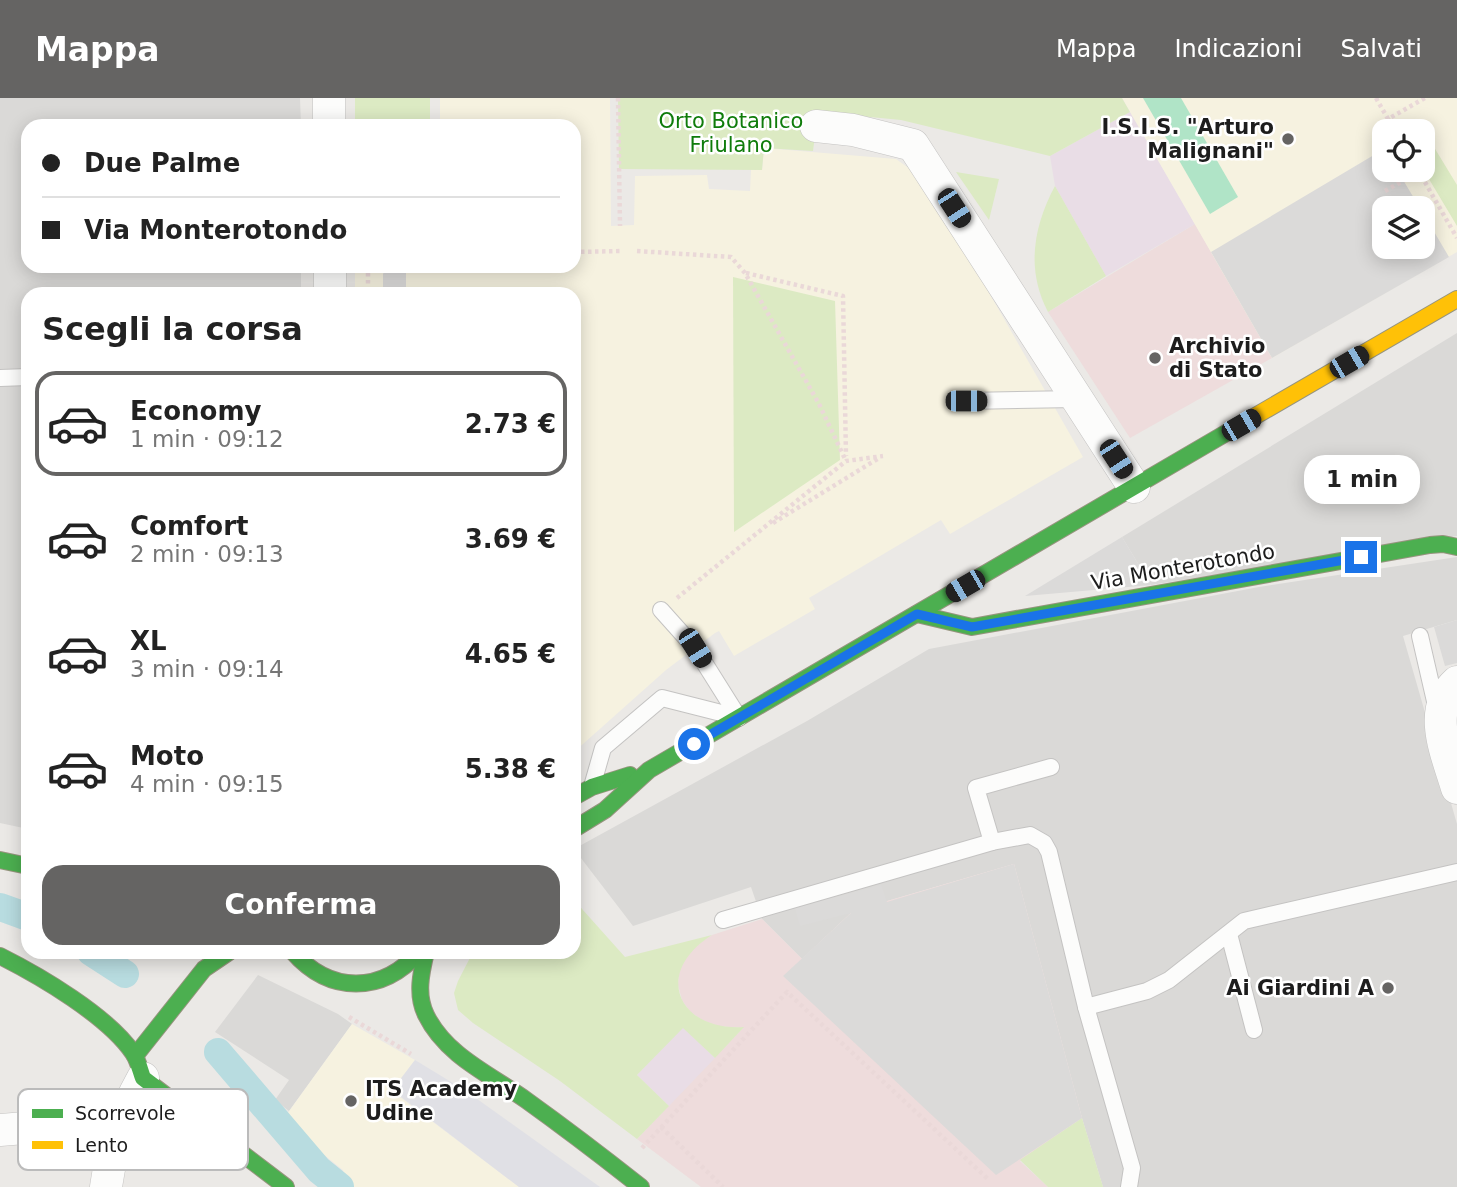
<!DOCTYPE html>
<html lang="it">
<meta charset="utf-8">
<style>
body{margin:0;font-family:"DejaVu Sans",sans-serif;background:#f2f2f2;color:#222;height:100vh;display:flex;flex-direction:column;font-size:26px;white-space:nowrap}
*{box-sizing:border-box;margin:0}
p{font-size:23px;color:#767676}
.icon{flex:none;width:38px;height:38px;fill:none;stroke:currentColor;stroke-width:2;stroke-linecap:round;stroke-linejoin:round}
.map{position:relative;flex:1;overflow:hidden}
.side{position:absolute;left:21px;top:189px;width:560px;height:672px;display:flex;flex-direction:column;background:#fff;border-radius:21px;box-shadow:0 4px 18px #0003}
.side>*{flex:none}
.top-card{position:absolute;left:21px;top:21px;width:560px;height:154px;border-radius:21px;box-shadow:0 4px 18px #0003;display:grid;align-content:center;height:154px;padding:0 21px;background:#fff}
.tools{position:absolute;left:1372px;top:21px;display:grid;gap:14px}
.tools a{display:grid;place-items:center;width:63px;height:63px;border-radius:14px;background:#fff;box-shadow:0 4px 18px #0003;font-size:35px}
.end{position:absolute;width:32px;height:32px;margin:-16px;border:9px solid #1a73e8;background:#fff;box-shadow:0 0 0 4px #fff}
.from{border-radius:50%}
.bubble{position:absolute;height:49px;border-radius:21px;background:#fff;box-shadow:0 4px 18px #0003;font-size:23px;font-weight:700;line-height:49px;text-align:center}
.car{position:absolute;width:21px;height:42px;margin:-21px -10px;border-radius:9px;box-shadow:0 0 5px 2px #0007;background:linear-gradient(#222 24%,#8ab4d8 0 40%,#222 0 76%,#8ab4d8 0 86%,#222 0)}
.top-card b{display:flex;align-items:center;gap:24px;height:66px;font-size:26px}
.top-card b+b{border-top:2px solid #e0e0e0}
.top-card i{width:18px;height:18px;background:#222}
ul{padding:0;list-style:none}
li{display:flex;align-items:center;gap:21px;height:105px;margin:0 14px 10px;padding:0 7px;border:4px solid transparent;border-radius:21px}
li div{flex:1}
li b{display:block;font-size:26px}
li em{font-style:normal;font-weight:700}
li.on{border-color:#656463}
li>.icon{width:63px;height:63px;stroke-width:1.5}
h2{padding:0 21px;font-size:32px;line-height:84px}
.primary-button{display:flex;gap:14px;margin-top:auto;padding:14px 21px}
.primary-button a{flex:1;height:80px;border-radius:21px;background:#656463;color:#fff;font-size:28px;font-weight:700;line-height:80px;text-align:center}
header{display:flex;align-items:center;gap:42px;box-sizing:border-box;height:98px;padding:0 35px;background:#656463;color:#fff}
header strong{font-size:33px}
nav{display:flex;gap:38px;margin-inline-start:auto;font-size:24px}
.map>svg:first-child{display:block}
.residential{fill:#dad9d7}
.commercial{fill:#eedcdc}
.industrial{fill:#e9dde6}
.education{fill:#f6f2e0;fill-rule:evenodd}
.grass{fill:#dceac3}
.pitch{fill:#b0e4c7}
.parking{fill:#dbdad9}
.plaza{fill:#e0e0e5}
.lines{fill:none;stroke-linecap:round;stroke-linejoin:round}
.canal{stroke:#b8dce0;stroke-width:28}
.lane-casing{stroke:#c4c3c2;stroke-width:18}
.street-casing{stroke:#c4c3c2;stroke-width:33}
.fast-casing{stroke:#96947e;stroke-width:18}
.slow-casing{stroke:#96947e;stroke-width:18}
.path{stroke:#ead8d8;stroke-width:4.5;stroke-dasharray:3.5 3.5;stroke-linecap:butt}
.lane{stroke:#fcfcfb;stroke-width:16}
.street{stroke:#fcfcfb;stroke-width:32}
.fast{stroke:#4caf50;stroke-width:16}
.slow{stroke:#ffc107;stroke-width:16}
.route{stroke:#1a73e8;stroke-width:9}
.poi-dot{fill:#656463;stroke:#fff;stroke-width:2.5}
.labels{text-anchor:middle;stroke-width:5;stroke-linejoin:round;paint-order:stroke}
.park-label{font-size:21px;fill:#0f7c0a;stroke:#fff}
.poi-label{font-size:21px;font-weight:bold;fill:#1d1d1d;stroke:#fff;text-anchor:end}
.street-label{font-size:21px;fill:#1d1d1d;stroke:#fff}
.key{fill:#fff;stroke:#bbb;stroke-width:2}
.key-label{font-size:19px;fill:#1d1d1d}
</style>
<header>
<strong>Mappa</strong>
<nav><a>Mappa</a><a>Indicazioni</a><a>Salvati</a></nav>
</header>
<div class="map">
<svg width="1457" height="1089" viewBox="0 0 1457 1089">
<rect width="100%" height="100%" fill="#ebe9e6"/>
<g class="residential">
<path d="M0,0H300L301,28H28V168H301V196H28V731L0,725Z"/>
<path d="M1457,235V438L1151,487L1122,439Z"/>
<path d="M1457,459V522L1403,538L1457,726V1089H1103L1082,1020L1014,766L853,813L802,861L762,821L751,789L633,828L574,751L807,623L929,551L1259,489Z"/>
<path d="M258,877L338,916L352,926L289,1013L275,1002L289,982L215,934Z"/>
</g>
<g class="commercial">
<path d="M1195,126L1272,260L1130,340L1048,214Z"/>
<path d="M1014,766L1082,1020L1020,1063L1048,1089H701L637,1041L743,930L718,928L704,923L690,914L682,902L678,887L679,872L687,857L698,846L712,837L762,821L802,861L853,813Z"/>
</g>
<g class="industrial">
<path d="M1130,14L1195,126L1106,178L1055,88L1050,58Z"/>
<path d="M683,929L715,960L669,1008L637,977Z"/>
</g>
<g class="education">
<path d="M440,0H610L611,128L634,127L635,78L707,77L709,91L750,93L751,72H762L764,50L896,61L914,74L932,95L1083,359L950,436L941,422L809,500L815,511L734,558L719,533L715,535L666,572L574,654V196H355V168H574V28H440Z"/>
<path d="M1122,0H1457V154L1272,260ZM1384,33H1423V72H1384ZM1384,110H1423V149H1384Z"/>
<path d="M352,926L415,962L392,993L519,1089H346L343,1072L282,1023Z"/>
</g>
<g class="grass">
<rect x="355" y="0" width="75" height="28"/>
<path d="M618,0H1122L1130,14L1050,58L901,22L818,14L813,53L764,50L762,72L619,71Z"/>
<path d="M1423,31L1457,87V128L1423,71V33H1419Z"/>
<path d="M956,74L999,81L989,122Z"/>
<path d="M1055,88L1106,178L1048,214C1026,172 1033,129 1055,88Z"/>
<path d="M733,179L835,203L840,362L734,434Z"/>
<path d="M574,802L625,859L712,837C652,875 678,933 744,929L715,960L683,930L637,977L669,1008L637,1041L560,983L473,925L458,912L454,895L458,883L473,854H574Z"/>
<path d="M1082,1020L1103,1089H1048L1020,1062Z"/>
</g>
<path class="pitch" d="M1143,0H1181L1238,99L1210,116Z"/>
<g class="parking">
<path d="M1384,51V72H1397L1420,110H1384V149H1423V115L1449,159L1272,260L1211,154Z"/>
<path d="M387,168H406V196H383V176Z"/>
<path d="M1122,439L1151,487L1025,498Z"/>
<path d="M1457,522V565L1445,568L1434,529Z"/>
<path d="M1014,766L1082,1020L996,1077L783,878L851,815L800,828L795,810L881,787L887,804Z"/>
</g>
<path class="plaza" d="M415,962L466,993L600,1089H519L392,992Z"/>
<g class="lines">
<g class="canal">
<path d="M0,809L28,819"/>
<path d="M91,854L125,876"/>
<path d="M218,954L319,1072L340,1089"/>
</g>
<g class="lane-casing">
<g id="lane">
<path d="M0,280L28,279"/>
<path d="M966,303L1077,301"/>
<path d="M661,512L695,550L739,620"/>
<path d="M1420,538L1437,612"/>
<path d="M593,685L603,650L662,600L733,618"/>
<path d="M992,744L976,690L1051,669"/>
<path d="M723,822L992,744L1030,737L1044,745L1049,754L1086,909"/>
<path d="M1229,836L1254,932"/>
<path d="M1129,1089L1132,1070L1086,909L1147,893L1169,882L1244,823L1457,774"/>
</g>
</g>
<g class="street-casing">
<g id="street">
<path d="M329,0V28"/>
<path d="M816,28L853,32L913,47L1134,389"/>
<path d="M330,168V196"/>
<path d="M1457,584C1426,612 1447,656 1457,690"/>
<path d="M0,1032L121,1022"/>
<path d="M106,1089C112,1047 122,1018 143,980"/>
</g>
</g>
<g class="fast-casing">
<g id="fast">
<path d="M917,516L972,529L1430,447L1443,446L1457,449"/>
<path d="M574,699L592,689L630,677"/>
<path d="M574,731L605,712L649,672L1233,331"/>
<path d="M0,762L28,768"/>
<path d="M293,854C330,896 382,896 419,854"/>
<path d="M426,854C421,875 416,897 426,917C446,958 491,977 526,1002C565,1030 603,1059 641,1089"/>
<path d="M0,858C40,878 108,918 133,955C138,962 140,972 143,980L286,1089"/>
<path d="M135,958L204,871L229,854"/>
</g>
</g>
<g class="slow-casing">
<path id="slow" d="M1233,331L1457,201"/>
</g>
<g class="path">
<path d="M618,0L620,128"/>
<path d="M1376,0L1388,21L1425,0"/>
<path d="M1388,21L1395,33"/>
<path d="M1418,72L1457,140"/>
<path d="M1385,93L1419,74"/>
<path d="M637,153L731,159L745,175L819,306L846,363"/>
<path d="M574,154L622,153"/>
<path d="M368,168V196"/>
<path d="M746,175L843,198L846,358"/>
<path d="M773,425L879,360"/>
<path d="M677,500L846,363L883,358"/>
<path d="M349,919L411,956"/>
<path d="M661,1029L723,1089"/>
<path d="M642,1050L787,894L989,1082"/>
</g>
<use href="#lane" class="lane"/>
<use href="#street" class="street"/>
<use href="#fast" class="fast"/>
<use href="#slow" class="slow"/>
</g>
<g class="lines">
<path class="route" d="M694,646L917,516L972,529L1361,459"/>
</g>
<g class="poi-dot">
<circle cx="1288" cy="41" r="7"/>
<circle cx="1155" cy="260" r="7"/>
<circle cx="1388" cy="890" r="7"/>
<circle cx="351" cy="1003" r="7"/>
</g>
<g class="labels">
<g class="park-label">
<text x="731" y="30">Orto Botanico<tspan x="731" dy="24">Friulano</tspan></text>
</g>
<g class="poi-label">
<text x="1274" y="36">I.S.I.S. "Arturo<tspan x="1274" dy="24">Malignani"</tspan></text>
<text x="1169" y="255" text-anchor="start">Archivio<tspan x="1169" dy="24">di Stato</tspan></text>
<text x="1374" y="897">Ai Giardini A</text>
<text x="365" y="998" text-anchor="start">ITS Academy<tspan x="365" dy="24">Udine</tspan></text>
</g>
<g class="street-label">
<text transform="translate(1183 469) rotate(-10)" y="7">Via Monterotondo</text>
</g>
</g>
<rect x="18" y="991" width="230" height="81" rx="10" class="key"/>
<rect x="32" y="1011" width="31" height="9" fill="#4caf50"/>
<rect x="32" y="1043" width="31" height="8" fill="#ffc107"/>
<g class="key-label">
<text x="75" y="1022">Scorrevole</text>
<text x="75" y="1054">Lento</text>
</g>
</svg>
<div class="tools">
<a><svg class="icon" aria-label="locate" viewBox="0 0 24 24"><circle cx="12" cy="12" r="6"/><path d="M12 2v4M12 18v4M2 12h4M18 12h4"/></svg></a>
<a><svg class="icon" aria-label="layers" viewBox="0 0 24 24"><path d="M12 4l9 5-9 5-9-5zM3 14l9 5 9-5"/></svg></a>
</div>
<i class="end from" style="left:694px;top:646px"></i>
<i class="end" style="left:1361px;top:459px"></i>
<div class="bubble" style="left:1304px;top:357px;width:116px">1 min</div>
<i class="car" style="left:954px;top:110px;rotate:147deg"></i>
<i class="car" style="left:1349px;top:264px;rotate:60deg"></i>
<i class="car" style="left:966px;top:303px;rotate:90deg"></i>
<i class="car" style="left:1241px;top:327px;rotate:60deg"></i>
<i class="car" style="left:1116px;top:361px;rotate:147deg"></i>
<i class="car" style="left:965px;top:488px;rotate:240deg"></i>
<i class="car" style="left:695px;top:550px;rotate:148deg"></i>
<div class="top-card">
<b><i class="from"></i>Due Palme</b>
<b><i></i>Via Monterotondo</b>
</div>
<section class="side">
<h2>Scegli la corsa</h2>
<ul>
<li class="on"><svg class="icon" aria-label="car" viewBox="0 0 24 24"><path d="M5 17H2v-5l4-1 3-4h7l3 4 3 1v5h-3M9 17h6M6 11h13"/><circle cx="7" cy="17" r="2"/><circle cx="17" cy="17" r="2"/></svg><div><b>Economy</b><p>1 min · 09:12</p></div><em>2.73 €</em></li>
<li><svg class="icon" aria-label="car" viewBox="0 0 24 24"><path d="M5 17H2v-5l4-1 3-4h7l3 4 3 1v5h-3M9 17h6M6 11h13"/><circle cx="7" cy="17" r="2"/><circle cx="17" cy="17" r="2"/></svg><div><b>Comfort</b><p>2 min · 09:13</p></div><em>3.69 €</em></li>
<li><svg class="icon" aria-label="car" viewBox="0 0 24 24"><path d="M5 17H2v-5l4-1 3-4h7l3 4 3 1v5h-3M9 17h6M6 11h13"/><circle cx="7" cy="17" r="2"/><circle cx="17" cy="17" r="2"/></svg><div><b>XL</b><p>3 min · 09:14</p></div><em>4.65 €</em></li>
<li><svg class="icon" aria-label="car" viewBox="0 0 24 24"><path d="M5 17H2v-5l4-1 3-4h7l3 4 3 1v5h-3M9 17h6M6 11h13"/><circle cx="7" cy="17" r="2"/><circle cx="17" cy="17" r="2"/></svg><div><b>Moto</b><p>4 min · 09:15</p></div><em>5.38 €</em></li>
</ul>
<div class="primary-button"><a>Conferma</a></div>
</section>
</div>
